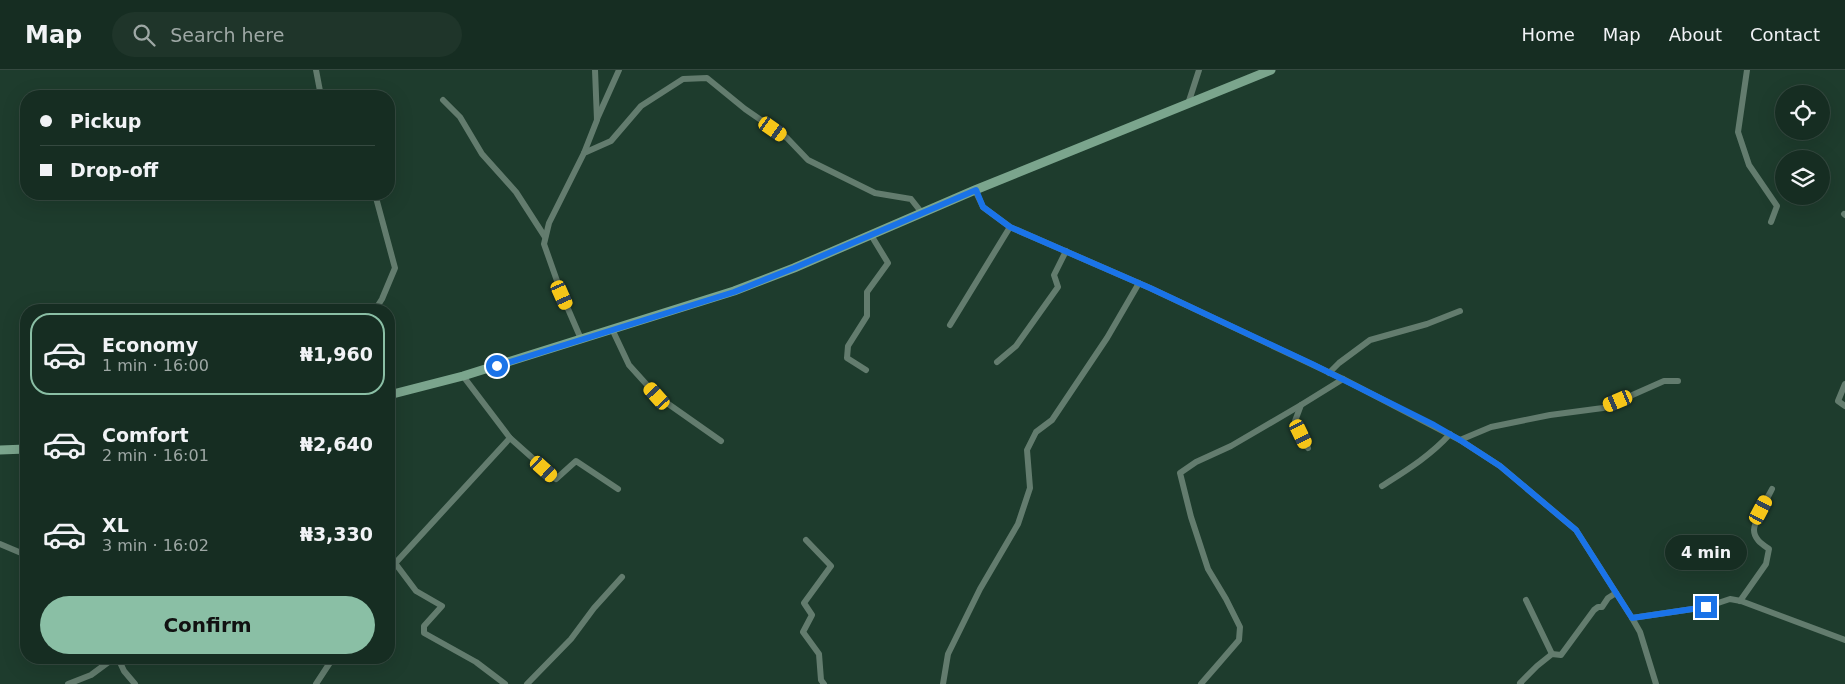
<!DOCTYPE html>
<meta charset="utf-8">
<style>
body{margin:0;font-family:"DejaVu Sans",sans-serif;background:#1f352a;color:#f1f3f6;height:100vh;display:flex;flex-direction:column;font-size:19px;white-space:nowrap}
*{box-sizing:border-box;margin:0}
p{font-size:16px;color:#9ea8a5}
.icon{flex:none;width:28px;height:28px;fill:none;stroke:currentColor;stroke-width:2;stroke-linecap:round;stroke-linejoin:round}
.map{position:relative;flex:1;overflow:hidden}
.drawer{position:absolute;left:20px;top:234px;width:375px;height:360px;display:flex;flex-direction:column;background:#162d22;border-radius:20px;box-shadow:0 5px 20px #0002,0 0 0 1px #354940}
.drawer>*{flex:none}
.top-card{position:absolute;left:20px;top:20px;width:375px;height:110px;border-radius:20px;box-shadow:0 5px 20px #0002,0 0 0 1px #354940;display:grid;align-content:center;height:110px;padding:0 20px;background:#162d22}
.tools{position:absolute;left:1775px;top:15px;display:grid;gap:10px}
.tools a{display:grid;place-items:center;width:55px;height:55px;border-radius:50%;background:#162d22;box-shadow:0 5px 20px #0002,0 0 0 1px #354940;font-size:25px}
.end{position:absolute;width:22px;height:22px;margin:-11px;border:6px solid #1a73e8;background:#fff;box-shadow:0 0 0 2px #fff}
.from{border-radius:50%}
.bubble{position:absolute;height:35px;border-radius:18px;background:#162d22;box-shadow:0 5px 20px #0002,0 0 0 1px #354940;font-size:16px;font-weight:800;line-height:35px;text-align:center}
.car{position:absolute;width:15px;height:30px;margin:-15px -8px;border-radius:6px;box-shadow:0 0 4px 1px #0007;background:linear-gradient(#f5c518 24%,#345 0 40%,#f5c518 0 76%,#345 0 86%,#f5c518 0)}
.top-card b{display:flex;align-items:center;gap:18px;height:48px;font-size:19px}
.top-card b+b{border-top:1px solid #354940}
.top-card i{width:12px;height:12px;background:#f1f3f6}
ul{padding:9px 0 0;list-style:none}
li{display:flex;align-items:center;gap:15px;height:82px;margin:0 10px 8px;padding:0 10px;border:2px solid transparent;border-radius:20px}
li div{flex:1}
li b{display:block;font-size:19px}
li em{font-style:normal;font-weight:800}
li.active{border-color:#8abfa5}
li>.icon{width:45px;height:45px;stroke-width:1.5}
.cta{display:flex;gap:10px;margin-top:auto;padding:10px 20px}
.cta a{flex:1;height:58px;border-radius:30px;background:#8abfa5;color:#111;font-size:20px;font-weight:800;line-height:58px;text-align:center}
header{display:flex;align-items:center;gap:30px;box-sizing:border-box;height:70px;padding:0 25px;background:#162d22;border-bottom:1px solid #354940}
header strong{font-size:24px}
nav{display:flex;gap:28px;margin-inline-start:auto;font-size:18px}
.search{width:350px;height:45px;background:#1f352a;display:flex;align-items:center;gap:12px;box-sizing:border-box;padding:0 18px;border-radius:28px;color:#9ea8a5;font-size:19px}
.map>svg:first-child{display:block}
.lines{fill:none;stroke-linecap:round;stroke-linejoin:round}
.minor{stroke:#637c6e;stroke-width:6}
.secondary{stroke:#7ba58d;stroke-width:9}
.route{stroke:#1a73e8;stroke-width:6}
</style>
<header>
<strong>Map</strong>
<div class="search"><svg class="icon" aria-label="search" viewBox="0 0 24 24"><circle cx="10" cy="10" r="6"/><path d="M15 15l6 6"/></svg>Search here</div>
<nav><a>Home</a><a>Map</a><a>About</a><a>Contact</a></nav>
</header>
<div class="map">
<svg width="1845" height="614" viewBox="0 0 1845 614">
<rect width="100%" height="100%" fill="#1e3c2d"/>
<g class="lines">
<g class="minor">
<path d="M316,0L320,21L323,26"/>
<path d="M1747,0L1738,62L1749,95L1777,136L1771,152"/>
<path d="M443,30L460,47L482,84L516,122L545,167"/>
<path d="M1188,34L1199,0"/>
<path d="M597,49L619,0"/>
<path d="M584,83L597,50L595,0"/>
<path d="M975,120L983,137L1010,157L1150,218L1343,309L1460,370L1500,396L1576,460L1632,548L1640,562L1656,614"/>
<path d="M1844,144L1845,145"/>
<path d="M375,240L382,229L395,198L375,124"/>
<path d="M950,255L1010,157"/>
<path d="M612,259L629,295L657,326L721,371"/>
<path d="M581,269L562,225L544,174L549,153L584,83L611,71L641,36L683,9L707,8L745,39L787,68L808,90L875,123L911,129L922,143"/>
<path d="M997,292L1016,276L1058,217L1054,205L1066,181"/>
<path d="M866,300L847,288L848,276L867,246V222L888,193L871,165"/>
<path d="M1329,303L1339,293L1370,270L1427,254L1460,241"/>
<path d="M1845,314L1838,331L1845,336"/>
<path d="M510,368L556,409L576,391L618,419"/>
<path d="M1460,370L1491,357L1550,345L1603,338L1664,311H1678"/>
<path d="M1308,378L1295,351L1301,335L1343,309"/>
<path d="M1382,416C1407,400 1430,386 1450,364"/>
<path d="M806,470L831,496L804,533L812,545L803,562L819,584L821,610L824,614"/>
<path d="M0,474L26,485"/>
<path d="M389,491L395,493L416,521L442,536L424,556V563L476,592L505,614"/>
<path d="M389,500L510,368L463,306"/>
<path d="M1526,530L1552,584"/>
<path d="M1740,531L1766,494L1769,479C1762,474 1754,469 1754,460C1754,451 1768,427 1772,419"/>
<path d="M1632,548L1706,537L1730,529L1741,531L1845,570"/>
<path d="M118,588L124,601L135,614"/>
<path d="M68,614L91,605L114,588"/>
<path d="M316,614L333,588"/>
<path d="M527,614L571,569L594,538L622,507"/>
<path d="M943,614L948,584L980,519L1018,454L1030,418L1027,380L1036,362L1052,350L1107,268L1139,213"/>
<path d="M1201,614L1239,570L1240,557L1226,529L1208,499L1191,447L1180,403L1196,392L1231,376L1301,335"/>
<path d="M1521,614L1520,613L1537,596L1552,584L1561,585L1594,540L1598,537H1602L1608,528L1616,523"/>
</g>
<g class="secondary">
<path d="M389,325L463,306L734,221L794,198L975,120L1271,0"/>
<path d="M0,380L26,379"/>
</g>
</g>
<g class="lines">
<path class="route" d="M497,296L734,222L794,198L976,120L983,137L1010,157L1150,218L1312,294L1434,355L1460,370L1500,396L1576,460L1632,548L1706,537"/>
</g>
</svg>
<div class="tools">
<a><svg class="icon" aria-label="locate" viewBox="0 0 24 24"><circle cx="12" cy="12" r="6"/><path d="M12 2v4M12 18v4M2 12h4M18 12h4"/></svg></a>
<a><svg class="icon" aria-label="layers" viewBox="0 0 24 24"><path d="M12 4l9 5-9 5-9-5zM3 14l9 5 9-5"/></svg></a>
</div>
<i class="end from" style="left:497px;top:296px"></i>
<i class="end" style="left:1706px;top:537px"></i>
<div class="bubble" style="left:1665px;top:465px;width:82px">4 min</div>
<i class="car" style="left:773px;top:59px;rotate:125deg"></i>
<i class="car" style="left:562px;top:225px;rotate:156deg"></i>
<i class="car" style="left:657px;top:326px;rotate:318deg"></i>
<i class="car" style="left:1618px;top:331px;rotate:247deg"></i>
<i class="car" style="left:1301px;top:364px;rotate:154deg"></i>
<i class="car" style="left:544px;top:399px;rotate:132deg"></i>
<i class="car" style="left:1761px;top:440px;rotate:28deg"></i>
<div class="top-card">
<b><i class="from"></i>Pickup</b>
<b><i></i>Drop-off</b>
</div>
<section class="drawer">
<ul>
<li class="active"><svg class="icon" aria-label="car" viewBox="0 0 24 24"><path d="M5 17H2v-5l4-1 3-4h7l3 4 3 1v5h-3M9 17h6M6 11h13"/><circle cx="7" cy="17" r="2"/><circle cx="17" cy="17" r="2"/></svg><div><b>Economy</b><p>1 min · 16:00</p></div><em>₦1,960</em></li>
<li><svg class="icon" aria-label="car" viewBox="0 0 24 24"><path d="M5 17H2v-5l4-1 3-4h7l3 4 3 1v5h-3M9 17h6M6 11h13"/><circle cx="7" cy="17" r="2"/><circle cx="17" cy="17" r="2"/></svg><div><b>Comfort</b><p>2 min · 16:01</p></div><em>₦2,640</em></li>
<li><svg class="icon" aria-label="car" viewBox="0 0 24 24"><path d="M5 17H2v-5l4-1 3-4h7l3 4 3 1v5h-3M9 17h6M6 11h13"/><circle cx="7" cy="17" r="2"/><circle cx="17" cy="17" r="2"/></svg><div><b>XL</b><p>3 min · 16:02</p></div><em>₦3,330</em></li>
</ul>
<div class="cta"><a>Confirm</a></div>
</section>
</div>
